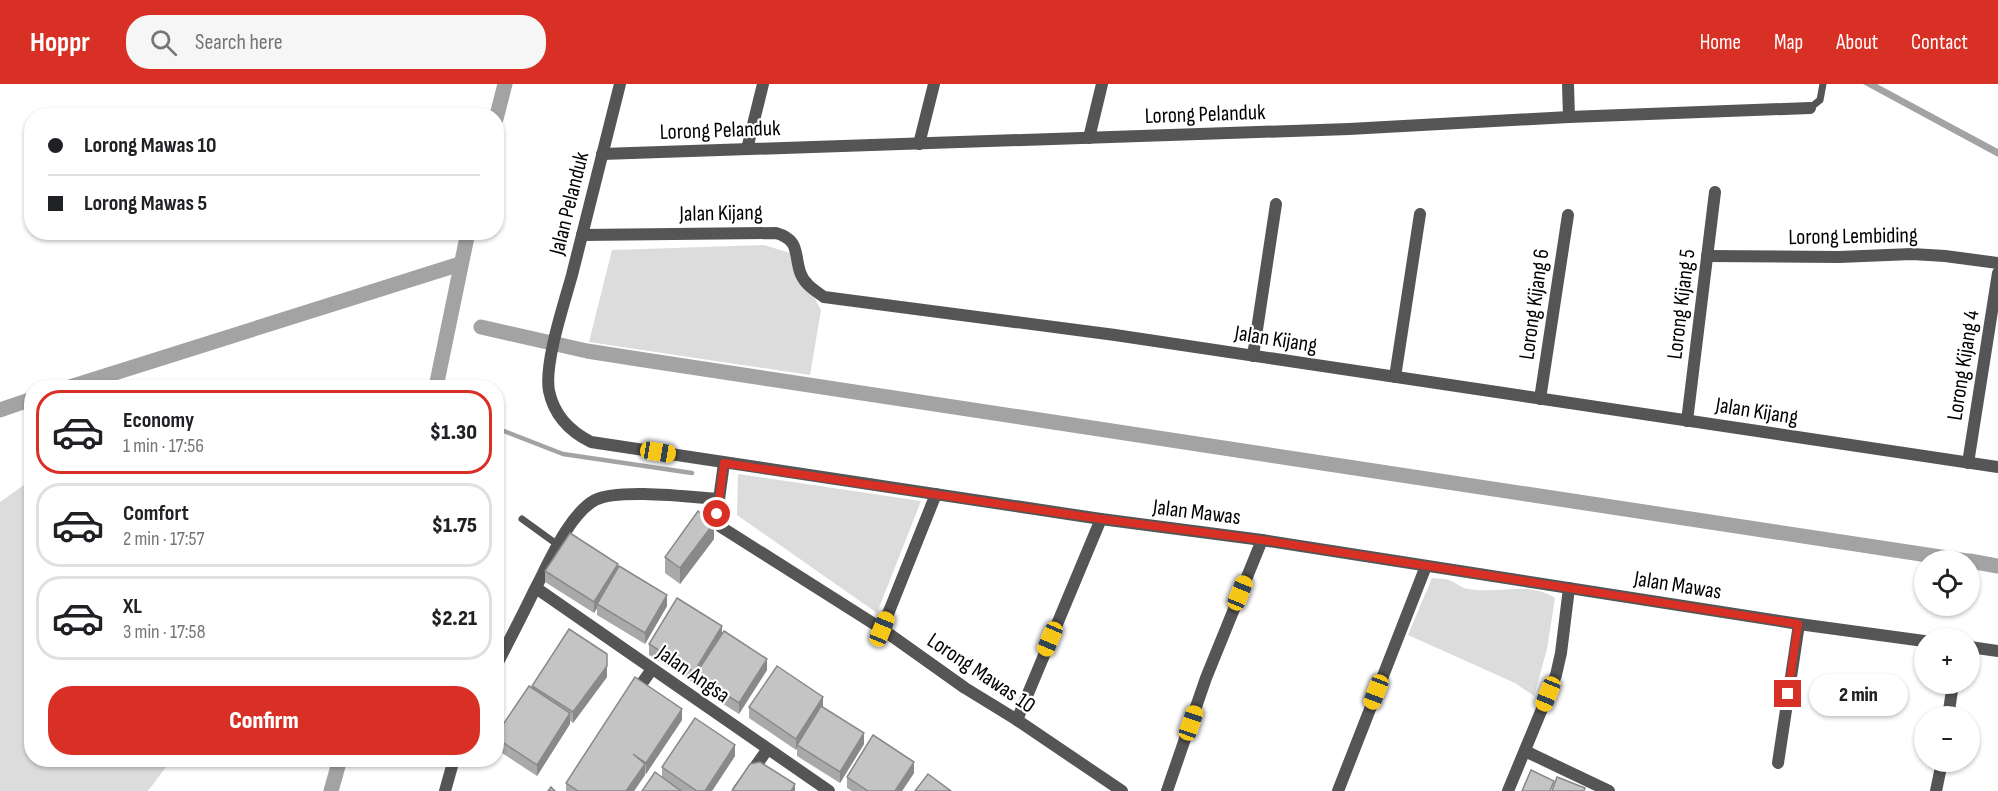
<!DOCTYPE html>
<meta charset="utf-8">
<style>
body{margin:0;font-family:"Sofia Sans Condensed",sans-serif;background:#f6f6f6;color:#202124;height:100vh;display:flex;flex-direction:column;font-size:22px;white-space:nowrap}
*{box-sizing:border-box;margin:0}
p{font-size:20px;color:#757577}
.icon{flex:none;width:33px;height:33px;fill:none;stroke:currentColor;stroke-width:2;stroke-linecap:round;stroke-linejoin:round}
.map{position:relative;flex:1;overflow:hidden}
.side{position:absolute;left:24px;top:296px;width:480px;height:387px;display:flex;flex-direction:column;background:#fff;border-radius:24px;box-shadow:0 2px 4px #0004}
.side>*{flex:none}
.top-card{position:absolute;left:24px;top:24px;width:480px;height:132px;border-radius:24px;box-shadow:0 2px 4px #0004;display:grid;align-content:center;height:132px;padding:0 24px;background:#fff}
.buttons{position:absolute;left:1914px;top:466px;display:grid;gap:12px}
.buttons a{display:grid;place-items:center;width:66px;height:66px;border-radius:50%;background:#fff;box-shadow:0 2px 4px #0004;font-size:30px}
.end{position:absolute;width:27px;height:27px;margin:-14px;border:8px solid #d93025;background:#fff;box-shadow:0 0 0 3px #fff}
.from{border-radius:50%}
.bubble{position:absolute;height:42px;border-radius:21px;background:#fff;box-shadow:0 2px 4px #0004;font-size:20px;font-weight:800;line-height:42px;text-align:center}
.car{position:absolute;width:18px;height:36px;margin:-18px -9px;border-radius:8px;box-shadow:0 0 4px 2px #0007;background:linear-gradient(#f5c518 24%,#345 0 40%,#f5c518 0 76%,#345 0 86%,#f5c518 0)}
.top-card b{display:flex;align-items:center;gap:21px;height:57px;font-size:22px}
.top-card b+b{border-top:2px solid #e0e0e0}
.top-card i{width:15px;height:15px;background:#202124}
ul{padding:10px 0 0;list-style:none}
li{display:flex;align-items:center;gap:18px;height:84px;margin:0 12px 9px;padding:0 12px;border:3px solid #e0e0e0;border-radius:24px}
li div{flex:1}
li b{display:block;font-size:22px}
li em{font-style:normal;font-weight:800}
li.current{border-color:#d93025}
li>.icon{width:54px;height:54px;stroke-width:1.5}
.action{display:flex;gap:12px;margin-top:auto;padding:12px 24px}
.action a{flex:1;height:69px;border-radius:24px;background:#d93025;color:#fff;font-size:24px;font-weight:800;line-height:69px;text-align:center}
header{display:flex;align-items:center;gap:36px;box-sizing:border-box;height:84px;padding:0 30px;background:#d93025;color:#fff}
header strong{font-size:28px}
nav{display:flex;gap:33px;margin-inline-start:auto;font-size:21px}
.search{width:420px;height:54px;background:#f6f6f6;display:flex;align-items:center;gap:15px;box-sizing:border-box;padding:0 21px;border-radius:24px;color:#757577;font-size:22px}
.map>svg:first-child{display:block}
.green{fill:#dcdcdc}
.water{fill:#a3a3a3}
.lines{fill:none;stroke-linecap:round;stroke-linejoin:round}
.stream{stroke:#a3a3a3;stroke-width:4.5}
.canal{stroke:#a3a3a3;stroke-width:15}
.service{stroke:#555;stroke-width:7}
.minor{stroke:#555;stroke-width:12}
.wall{fill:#a9a9a9}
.shaded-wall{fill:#898989}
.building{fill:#c4c4c4;stroke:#898989;stroke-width:1.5}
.route{stroke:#d93025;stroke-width:8}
.labels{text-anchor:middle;stroke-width:4.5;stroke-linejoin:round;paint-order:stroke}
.street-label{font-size:22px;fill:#000;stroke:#fff}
</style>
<header>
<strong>Hoppr</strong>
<div class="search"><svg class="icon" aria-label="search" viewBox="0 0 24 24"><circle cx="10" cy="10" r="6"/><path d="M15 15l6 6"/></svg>Search here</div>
<nav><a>Home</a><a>Map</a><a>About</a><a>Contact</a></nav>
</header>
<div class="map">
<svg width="1998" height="707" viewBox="0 0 1998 707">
<rect width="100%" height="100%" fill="#fff"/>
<g class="green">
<path d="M764,161L797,171L807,200L821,226L810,291L589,258L612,166Z"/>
<path d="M738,390L921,417L877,529L737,431Z"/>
<path d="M31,396L32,675H172L148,707H0V418Z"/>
<path d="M1432,494C1439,495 1445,494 1451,497C1457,499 1461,504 1468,505C1496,510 1530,497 1555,514L1547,565L1534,612L1515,599L1408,551Z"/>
</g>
<path class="water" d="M1863,0H1877L1998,65V73Z"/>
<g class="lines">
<path class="stream" d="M496,344L563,370L692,389"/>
<g class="canal">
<path d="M496,35L505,0"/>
<path d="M481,243L587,267L638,275L1967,477"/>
<path d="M70,303L460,180"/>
<path d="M436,303L468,148"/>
<path d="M0,326L32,315"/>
<path d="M1970,477L1998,482"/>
<path d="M331,707L340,675"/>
</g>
<g class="service">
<path d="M1810,24L1820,16L1823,0"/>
<path d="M522,435L558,461"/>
</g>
<g class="minor">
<path d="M620,0C604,64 588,127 572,191C564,220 544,279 549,307C554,331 569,347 591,358L1101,435L1262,456L1799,540L1924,557"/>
<path d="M1568,0L1569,33"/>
<path d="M1089,54L1102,0"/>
<path d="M919,60L934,0"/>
<path d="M747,65L763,0"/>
<path d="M602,70L1349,45L1569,33L1810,24"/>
<path d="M582,151L776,149C800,156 794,169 800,188C804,200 814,206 824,213L1115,251L1998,383"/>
<path d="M1707,172L1839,173L1912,170L1945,172L1998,179"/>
<path d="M1253,272L1276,120"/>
<path d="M1395,293L1420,130"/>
<path d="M1540,315L1568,131"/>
<path d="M1687,337L1715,108"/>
<path d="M724,379L717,430L721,443L882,545L965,604L1017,636L1122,707"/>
<path d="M1968,379L1998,189"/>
<path d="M536,504L829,707"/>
<path d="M882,545L936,410"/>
<path d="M1970,563L1998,567"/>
<path d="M496,582C509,557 522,532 534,507C548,481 568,431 595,416C618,404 691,413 719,415"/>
<path d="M633,612L652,585"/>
<path d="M1948,633L1953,600"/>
<path d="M1017,636L1101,435"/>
<path d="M1525,667L1609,707"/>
<path d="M1778,679L1799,540"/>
<path d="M445,707L454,675"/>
<path d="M738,707L767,666"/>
<path d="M1167,707L1206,594L1262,456"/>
<path d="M1338,707L1426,482"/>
<path d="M1508,707L1556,591L1561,569L1569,504"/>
<path d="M1936,707L1942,678"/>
</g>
</g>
<g class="wall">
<path d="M714,455L680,500L665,489V473Z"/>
<path d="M618,484L667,522L645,560L597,531V524L594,529L545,498V487Z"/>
<path d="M722,550L767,586L739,630L695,602V596L694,599L649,571V560Z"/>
<path d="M607,593L573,639L570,637V640L537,692L496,665V651L532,604V602Z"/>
<path d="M749,623L823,624L864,660L840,699L797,672V664L796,666L749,634Z"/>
<path d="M682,636L646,690L645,689V691L634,707H566V699Z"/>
<path d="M735,672L712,707H642L662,693V683Z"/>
<path d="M914,689L902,707H852L847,704V693Z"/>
</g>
<g class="shaded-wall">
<path d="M714,439V455L680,500V484Z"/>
<path d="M618,480V491L597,520V524L594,529V518Z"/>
<path d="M667,511V522L645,560V549Z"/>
<path d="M722,542V553L695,591V596L694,599V588Z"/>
<path d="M767,575V586L739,630V619Z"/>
<path d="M607,582V593L573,639V628Z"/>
<path d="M823,613V624L797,661V664L796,666V655Z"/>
<path d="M682,625V636L646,690V679Z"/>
<path d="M570,629V640L537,692V681Z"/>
<path d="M864,649V660L840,699V688Z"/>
<path d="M735,661V672L712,707H705Z"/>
<path d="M914,678V689L902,707H895Z"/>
<path d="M645,680V691L634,707H626Z"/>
<path d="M795,700V707H791Z"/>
</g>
<g class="building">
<path d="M698,427L714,439L680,484L665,473Z"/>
<path d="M570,449L618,480L594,518L545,487Z"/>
<path d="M619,482L667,511L645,549L597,520Z"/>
<path d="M677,514L722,542L694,588L649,560Z"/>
<path d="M569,545L607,570V582L573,628L532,602Z"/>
<path d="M724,547L767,575L739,619L695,591Z"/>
<path d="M777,582L823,613L796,655L749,623Z"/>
<path d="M635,593L682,625L646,679L633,670L645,680L626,707H578L566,699Z"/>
<path d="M529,602L570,629L537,681L496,654V651Z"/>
<path d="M821,622L864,649L840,688L797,661Z"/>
<path d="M695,634L735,661L705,707H697L662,683Z"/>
<path d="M873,651L914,678L895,707H868L847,693Z"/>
<path d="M760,678L795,700L791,707H732L750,680Z"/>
<path d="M1531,686L1554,697L1550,707H1522Z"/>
<path d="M655,688L681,707H642Z"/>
<path d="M928,690L951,707H915Z"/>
<path d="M1557,693L1585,704L1584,707H1552Z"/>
<path d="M551,703L555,707H548Z"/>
</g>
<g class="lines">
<path class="route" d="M717,430L724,379L1101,435L1262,456L1798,540L1788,610"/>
</g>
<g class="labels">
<g class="street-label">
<text transform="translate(1205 29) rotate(-2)" y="8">Lorong Pelanduk</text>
<text transform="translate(720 45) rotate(-2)" y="8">Lorong Pelanduk</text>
<text transform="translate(568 119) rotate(-76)" y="8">Jalan Pelanduk</text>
<text transform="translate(721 128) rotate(-1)" y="8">Jalan Kijang</text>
<text transform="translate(1853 151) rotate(-1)" y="8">Lorong Lembiding</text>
<text transform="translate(1533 220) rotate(-82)" y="8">Lorong Kijang 6</text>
<text transform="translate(1680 220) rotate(-83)" y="8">Lorong Kijang 5</text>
<text transform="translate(1276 254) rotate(9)" y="8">Jalan Kijang</text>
<text transform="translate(1962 281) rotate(-81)" y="8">Lorong Kijang 4</text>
<text transform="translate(1757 326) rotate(9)" y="8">Jalan Kijang</text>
<text transform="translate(1197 427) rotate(7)" y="8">Jalan Mawas</text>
<text transform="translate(1678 500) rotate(9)" y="8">Jalan Mawas</text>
<text transform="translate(982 588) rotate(34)" y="8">Lorong Mawas 10</text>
<text transform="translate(694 589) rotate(35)" y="8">Jalan Angsa</text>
</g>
</g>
</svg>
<div class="buttons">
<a><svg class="icon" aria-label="locate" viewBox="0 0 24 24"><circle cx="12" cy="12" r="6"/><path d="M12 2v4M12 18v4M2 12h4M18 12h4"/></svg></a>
<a>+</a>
<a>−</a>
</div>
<i class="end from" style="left:717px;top:430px"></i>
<i class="end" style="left:1788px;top:610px"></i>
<div class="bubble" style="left:1809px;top:590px;width:99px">2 min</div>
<i class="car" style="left:658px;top:368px;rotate:99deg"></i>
<i class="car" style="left:1240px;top:509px;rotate:22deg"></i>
<i class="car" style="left:882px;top:545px;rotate:22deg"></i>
<i class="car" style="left:1050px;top:555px;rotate:203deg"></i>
<i class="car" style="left:1376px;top:608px;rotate:201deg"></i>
<i class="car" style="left:1548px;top:610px;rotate:202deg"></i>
<i class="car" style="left:1191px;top:639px;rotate:19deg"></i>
<div class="top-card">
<b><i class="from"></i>Lorong Mawas 10</b>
<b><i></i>Lorong Mawas 5</b>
</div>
<section class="side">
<ul>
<li class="current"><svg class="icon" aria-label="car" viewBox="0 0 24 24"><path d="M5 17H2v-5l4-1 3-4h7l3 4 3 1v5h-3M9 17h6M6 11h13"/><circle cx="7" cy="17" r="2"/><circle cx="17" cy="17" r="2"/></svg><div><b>Economy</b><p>1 min · 17:56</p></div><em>$1.30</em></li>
<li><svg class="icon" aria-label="car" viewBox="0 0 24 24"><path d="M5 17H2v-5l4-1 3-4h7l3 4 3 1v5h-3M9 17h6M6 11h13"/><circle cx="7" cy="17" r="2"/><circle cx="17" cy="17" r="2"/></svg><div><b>Comfort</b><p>2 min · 17:57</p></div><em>$1.75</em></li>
<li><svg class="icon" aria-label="car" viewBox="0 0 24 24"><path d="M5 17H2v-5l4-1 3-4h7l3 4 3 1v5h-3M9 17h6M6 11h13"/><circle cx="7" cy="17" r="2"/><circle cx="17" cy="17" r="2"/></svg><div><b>XL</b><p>3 min · 17:58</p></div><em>$2.21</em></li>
</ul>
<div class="action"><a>Confirm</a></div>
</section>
</div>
